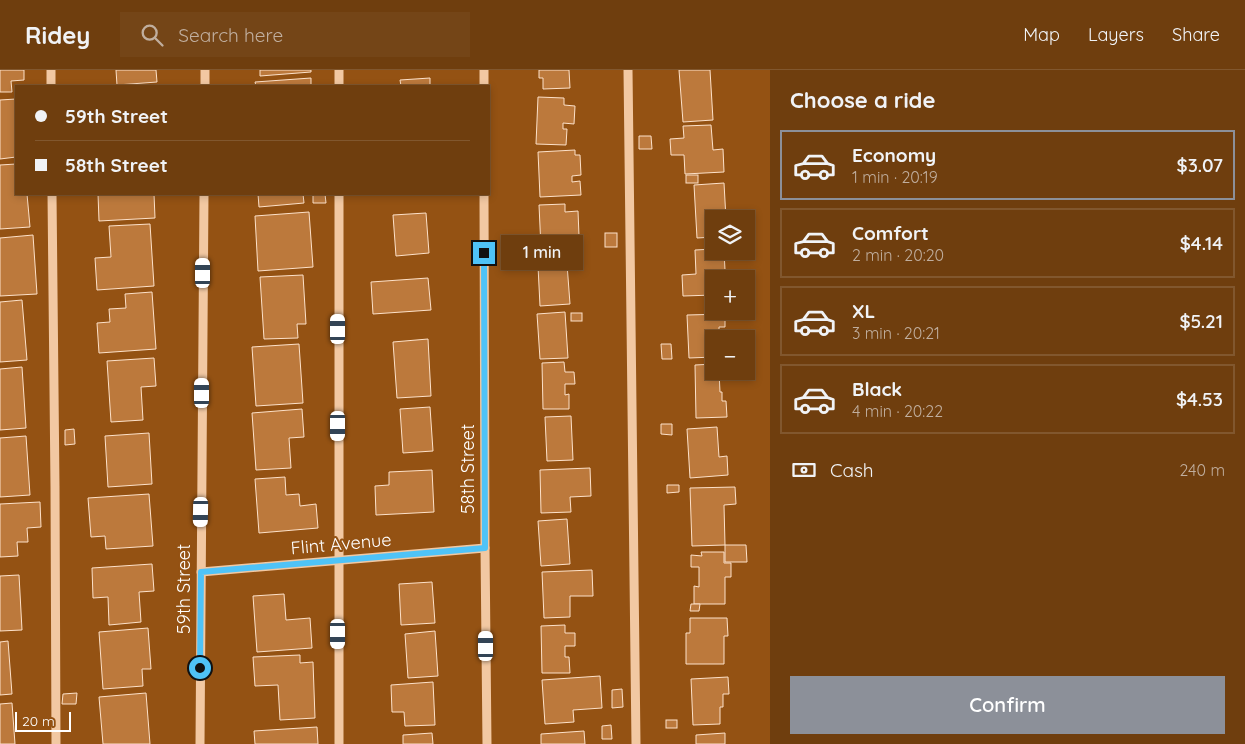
<!DOCTYPE html>
<meta charset="utf-8">
<style>
body{margin:0;font-family:Quicksand,sans-serif;background:#744517;color:#f1f3f6;height:100vh;display:flex;flex-direction:column;font-size:19px;white-space:nowrap}
*{box-sizing:border-box;margin:0}
p{font-size:16px;color:#c0ae9e}
.icon{flex:none;width:28px;height:28px;fill:none;stroke:currentColor;stroke-width:2;stroke-linecap:round;stroke-linejoin:round}
.map{position:relative;flex:1;overflow:hidden}
.drawer{display:flex;flex-direction:column;background:#6f3e0e;width:475px}
.drawer>*{flex:none}
.banner{position:absolute;left:15px;top:15px;width:475px;height:110px;border-radius:0px;box-shadow:0 2px 8px #0003,0 0 0 1px #81572e;display:grid;align-content:center;height:110px;padding:0 20px;background:#6f3e0e}
.fabs{position:absolute;left:705px;top:140px;display:grid;gap:10px}
.fabs a{display:grid;place-items:center;width:50px;height:50px;border-radius:0px;background:#6f3e0e;box-shadow:0 2px 8px #0003,0 0 0 1px #81572e;font-size:25px}
.scale{position:absolute;left:15px;bottom:12px;width:56px;box-sizing:border-box;padding-left:5px;border:2px solid #fff;border-top:0;font-size:14px;line-height:18px;white-space:nowrap;color:#fff;-webkit-text-stroke:4px #945213;paint-order:stroke}
.end{position:absolute;width:22px;height:22px;margin:-11px;border:6px solid #4fc3f7;background:#111;box-shadow:0 0 0 2px #111}
.from{border-radius:50%}
.bubble{position:absolute;height:35px;border-radius:0px;background:#6f3e0e;box-shadow:0 2px 8px #0003,0 0 0 1px #81572e;font-size:16px;font-weight:600;line-height:35px;text-align:center}
.car{position:absolute;width:15px;height:30px;margin:-15px -8px;border-radius:6px;box-shadow:0 0 4px 1px #0007;background:linear-gradient(#fff 24%,#345 0 40%,#fff 0 76%,#345 0 86%,#fff 0)}
.banner b{display:flex;align-items:center;gap:18px;height:48px;font-size:19px}
.banner b+b{border-top:1px solid #81572e}
.banner i{width:12px;height:12px;background:#f1f3f6}
ul{padding:0;list-style:none}
li{display:flex;align-items:center;gap:15px;height:70px;margin:0 10px 8px;padding:0 10px;border:2px solid #81572e;border-radius:0px}
li div{flex:1}
li b{display:block;font-size:19px}
li em{font-style:normal;font-weight:600}
li.active{border-color:#8c9099}
li>.icon{width:45px;height:45px;stroke-width:1.5}
h2{padding:0 20px;font-size:22px;line-height:60px}
.pay{display:flex;align-items:center;gap:12px;height:55px;padding:0 20px;font-size:19px}
.pay p{margin-inline-start:auto}
.cta{display:flex;gap:10px;margin-top:auto;padding:10px 20px}
.cta a{flex:1;height:58px;border-radius:0px;background:#8c9099;color:#fff;font-size:20px;font-weight:600;line-height:58px;text-align:center}
header{display:flex;align-items:center;gap:30px;box-sizing:border-box;height:70px;padding:0 25px;background:#6f3e0e;border-bottom:1px solid #81572e}
header strong{font-size:24px}
nav{display:flex;gap:28px;margin-inline-start:auto;font-size:18px}
.search{width:350px;height:45px;background:#744517;display:flex;align-items:center;gap:12px;box-sizing:border-box;padding:0 18px;border-radius:0px;color:#c0ae9e;font-size:19px}
main{display:flex;flex:1;min-height:0}
.map>svg:first-child{display:block}
.building{fill:#bc793c;stroke:#fde1c9}
.lines{fill:none;stroke-linecap:round;stroke-linejoin:round}
.minor{stroke:#f2c8a2;stroke-width:9}
.route{stroke:#4fc3f7;stroke-width:6}
.labels{text-anchor:middle;stroke-width:4;stroke-linejoin:round;paint-order:stroke}
.street-label{font-size:18px;fill:#fff;stroke:#945213}
</style>
<header>
<strong>Ridey</strong>
<div class="search"><svg class="icon" aria-label="search" viewBox="0 0 24 24"><circle cx="10" cy="10" r="6"/><path d="M15 15l6 6"/></svg>Search here</div>
<nav><a>Map</a><a>Layers</a><a>Share</a></nav>
</header>
<main>
<div class="map">
<svg width="770" height="674" viewBox="0 0 770 674">
<rect width="100%" height="100%" fill="#945213"/>
<g class="building">
<path d="M0,0H24V10L11,11L12,22H0Z"/>
<path d="M116,0H156L157,12L117,15Z"/>
<path d="M260,0H311V2L260,6Z"/>
<path d="M539,0H569L570,18L543,19V8H539Z"/>
<path d="M679,0H710L713,50L683,52Z"/>
<path d="M311,8V16H256L255,12Z"/>
<path d="M430,8V16H401L400,10Z"/>
<path d="M538,27L564,28V35L575,36L574,54L563,53V59H567L566,75L536,74Z"/>
<path d="M16,29V87L0,89V30Z"/>
<path d="M711,55L713,80L723,79L724,102L685,104L684,85H671L670,69L684,68L683,56Z"/>
<path d="M639,66H651L652,79H639Z"/>
<path d="M575,80V85H580L581,105L572,106V112L580,111L581,125L540,127L538,82Z"/>
<path d="M16,94V124H27L30,157L0,159V95Z"/>
<rect x="686" y="105" width="12" height="8"/>
<path d="M724,113L726,149H714V167L697,168L694,115Z"/>
<path d="M98,124H154L155,148L99,151Z"/>
<path d="M258,124H303L304,133L259,137Z"/>
<path d="M313,124H325L326,133H313Z"/>
<path d="M565,134V142L578,141L579,166L567,167L568,177L541,178L539,135Z"/>
<path d="M309,142L313,197L258,201L255,146Z"/>
<path d="M426,143L429,183L396,186L393,145Z"/>
<path d="M150,154L154,216L97,220L95,188L111,187L109,156Z"/>
<rect x="605" y="163" width="12" height="14"/>
<path d="M33,165L37,224L0,226V168Z"/>
<path d="M714,179V181H724L725,200H721V209H714V225L683,226L682,205L696,204L695,180Z"/>
<path d="M567,194L570,234L540,236L538,196Z"/>
<path d="M303,205L306,254H297L298,268L264,269L260,207Z"/>
<path d="M428,208L431,240L373,244L371,212Z"/>
<path d="M152,222L156,279L99,283L97,253L110,252L109,239L126,238L125,224Z"/>
<path d="M22,230L27,290L0,292V232Z"/>
<path d="M565,242L568,288L540,289L537,244Z"/>
<rect x="571" y="243" width="11" height="8"/>
<path d="M725,244V257H719V269H714V287L689,288L687,245Z"/>
<path d="M428,269L431,326L397,328L393,272Z"/>
<path d="M299,274L303,333L256,336L252,277Z"/>
<path d="M661,274H671L672,289H662Z"/>
<path d="M154,288L156,316L141,317L143,350L111,352L107,291Z"/>
<path d="M564,292L565,302H574L575,314H565V325L569,324V339H543L542,293Z"/>
<path d="M714,294V301H719L720,322H722V331H726L727,347L696,348L695,295Z"/>
<path d="M22,297L26,358L0,360V299Z"/>
<path d="M430,337L433,381L403,383L400,339Z"/>
<path d="M302,339L304,367L289,368L291,398L256,400L252,343Z"/>
<path d="M571,346L573,390L547,391L545,347Z"/>
<path d="M661,354H672V365L661,364Z"/>
<path d="M717,357L719,387L727,386L728,405L690,408L687,359Z"/>
<path d="M74,359L75,374L65,375V360Z"/>
<path d="M149,363L152,414L108,417L105,366Z"/>
<path d="M26,366L30,425L0,427V368Z"/>
<path d="M590,398L591,426L570,427L571,442L541,443L540,400Z"/>
<path d="M432,400L434,442L376,445L375,416L389,415V402Z"/>
<path d="M285,407L286,425L299,424L300,436L316,434L318,458L259,463L255,409Z"/>
<path d="M667,415H679V422L667,423Z"/>
<path d="M735,417L736,434L724,435L725,475L692,476L690,418Z"/>
<path d="M149,424L153,476L106,479L105,466L91,467L88,428Z"/>
<path d="M40,432L41,457L27,458L28,472H17L18,486L0,487V434Z"/>
<path d="M567,449L570,494L541,496L538,451Z"/>
<path d="M725,475H746L747,492H725Z"/>
<path d="M701,482H724V493H731V507H725V534H694V516L699,517V497H691V485L702,486Z"/>
<path d="M152,494L154,521L139,522L141,552L109,555L108,527L93,528L92,498Z"/>
<path d="M592,500L593,526H570V547L544,548L542,502Z"/>
<path d="M19,505L22,560L0,561V506Z"/>
<path d="M432,512L435,553L401,555L399,514Z"/>
<path d="M284,524L286,550L310,548L312,578L257,582L253,526Z"/>
<path d="M691,534H700L699,541H690Z"/>
<path d="M690,548H727L728,566H724V594H686V563H690Z"/>
<path d="M565,555V563H575V576H565V587H569L570,603H542L541,556Z"/>
<path d="M148,558L151,599H142L143,616L103,619L99,562Z"/>
<path d="M435,561L438,606L408,608L405,564Z"/>
<path d="M8,571L12,624L0,625V572Z"/>
<path d="M300,585V593L313,592L315,648L280,650L278,615L255,616L253,587Z"/>
<path d="M600,606L602,638L573,640L574,652L545,654L542,610Z"/>
<path d="M728,607L729,624H723V637H720V654L693,655L691,609Z"/>
<path d="M433,612L435,655L405,656L404,642H392L391,615Z"/>
<path d="M622,619L623,637L612,638V620Z"/>
<path d="M77,623L76,634H62L63,624Z"/>
<path d="M146,623L150,674H103L99,627Z"/>
<path d="M12,633L15,674H0V634Z"/>
<rect x="666" y="650" width="11" height="8"/>
<path d="M611,655L612,669H602V656Z"/>
<path d="M317,657L318,674H255L254,661Z"/>
<path d="M584,661L585,674H541V664Z"/>
<path d="M432,663L433,674H403V665Z"/>
<path d="M725,663V674H696V665Z"/>
</g>
<g class="lines">
<g class="minor">
<path d="M51,0V16"/>
<path d="M484,0V16"/>
<path d="M628,0L636,674"/>
<path d="M205,16V0"/>
<path d="M339,16V0"/>
<path d="M52,124L55,416L56,674"/>
<path d="M339,124V674"/>
<path d="M484,124L485,478L487,674"/>
<path d="M201,502L485,478"/>
<path d="M200,674L204,124"/>
</g>
</g>
<g class="lines">
<path class="route" d="M200,598L201,502L485,478L484,183"/>
</g>
<g class="labels">
<g class="street-label">
<text transform="translate(468 399) rotate(-90)" y="6">58th Street</text>
<text transform="translate(341 474) rotate(-5)" y="6">Flint Avenue</text>
<text transform="translate(184 519) rotate(-90)" y="6">59th Street</text>
</g>
</g>
</svg>
<div class="fabs">
<a><svg class="icon" aria-label="layers" viewBox="0 0 24 24"><path d="M12 4l9 5-9 5-9-5zM3 14l9 5 9-5"/></svg></a>
<a>+</a>
<a>−</a>
</div>
<div class="scale">20 m</div>
<i class="end from" style="left:200px;top:598px"></i>
<i class="end" style="left:484px;top:183px"></i>
<div class="bubble" style="left:501px;top:165px;width:82px">1 min</div>
<i class="car" style="left:203px;top:203px;rotate:0deg"></i>
<i class="car" style="left:338px;top:259px;rotate:0deg"></i>
<i class="car" style="left:202px;top:323px;rotate:0deg"></i>
<i class="car" style="left:338px;top:356px;rotate:180deg"></i>
<i class="car" style="left:201px;top:442px;rotate:181deg"></i>
<i class="car" style="left:338px;top:564px;rotate:180deg"></i>
<i class="car" style="left:486px;top:576px;rotate:0deg"></i>
<div class="banner">
<b><i class="from"></i>59th Street</b>
<b><i></i>58th Street</b>
</div>
</div>
<section class="drawer">
<h2>Choose a ride</h2>
<ul>
<li class="active"><svg class="icon" aria-label="car" viewBox="0 0 24 24"><path d="M5 17H2v-5l4-1 3-4h7l3 4 3 1v5h-3M9 17h6M6 11h13"/><circle cx="7" cy="17" r="2"/><circle cx="17" cy="17" r="2"/></svg><div><b>Economy</b><p>1 min · 20:19</p></div><em>$3.07</em></li>
<li><svg class="icon" aria-label="car" viewBox="0 0 24 24"><path d="M5 17H2v-5l4-1 3-4h7l3 4 3 1v5h-3M9 17h6M6 11h13"/><circle cx="7" cy="17" r="2"/><circle cx="17" cy="17" r="2"/></svg><div><b>Comfort</b><p>2 min · 20:20</p></div><em>$4.14</em></li>
<li><svg class="icon" aria-label="car" viewBox="0 0 24 24"><path d="M5 17H2v-5l4-1 3-4h7l3 4 3 1v5h-3M9 17h6M6 11h13"/><circle cx="7" cy="17" r="2"/><circle cx="17" cy="17" r="2"/></svg><div><b>XL</b><p>3 min · 20:21</p></div><em>$5.21</em></li>
<li><svg class="icon" aria-label="car" viewBox="0 0 24 24"><path d="M5 17H2v-5l4-1 3-4h7l3 4 3 1v5h-3M9 17h6M6 11h13"/><circle cx="7" cy="17" r="2"/><circle cx="17" cy="17" r="2"/></svg><div><b>Black</b><p>4 min · 20:22</p></div><em>$4.53</em></li>
</ul>
<div class="pay"><svg class="icon" aria-label="cash" viewBox="0 0 24 24"><path d="M3 7h18v10H3z"/><circle cx="12" cy="12" r="2"/></svg>Cash<p>240 m</p></div>
<div class="cta"><a>Confirm</a></div>
</section>
</main>
